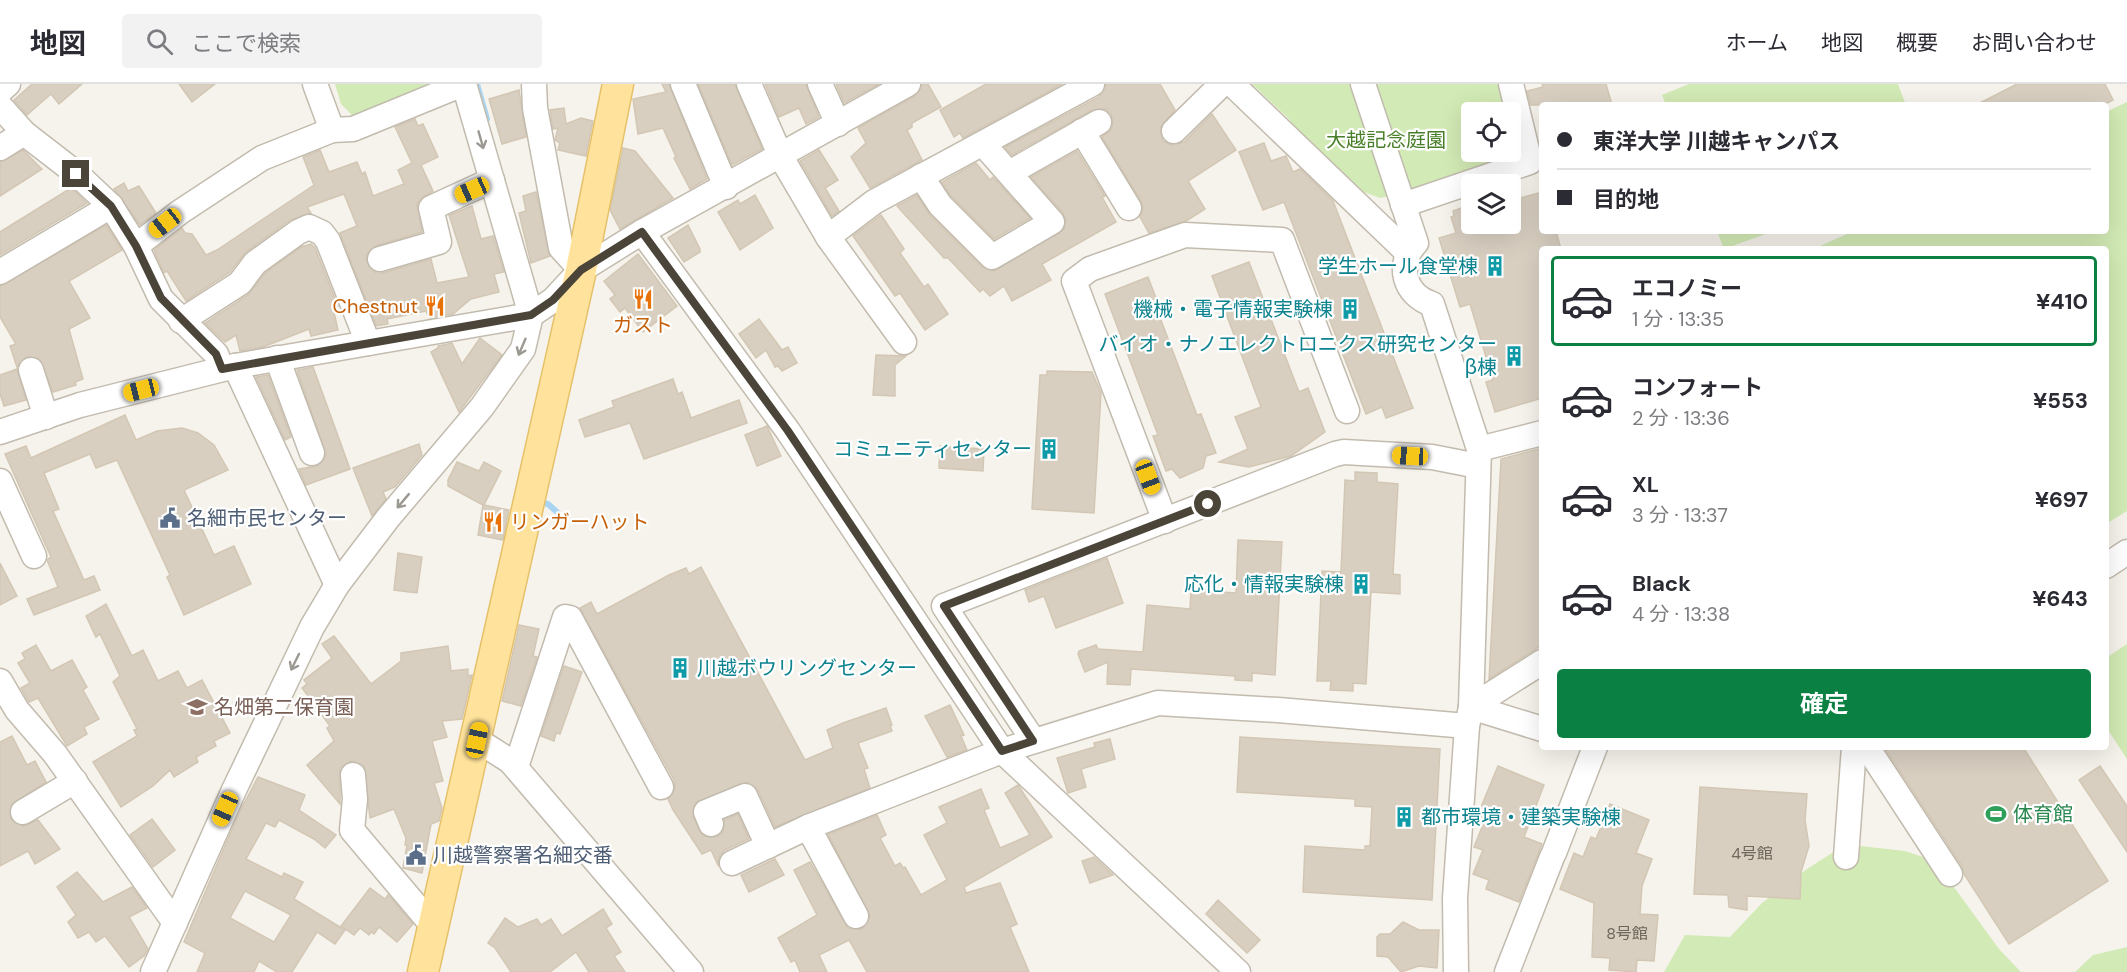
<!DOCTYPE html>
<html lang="ja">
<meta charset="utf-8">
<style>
body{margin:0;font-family:"DM Sans","Noto Sans JP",sans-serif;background:#f2f2f3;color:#2b2b33;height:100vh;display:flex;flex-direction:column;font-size:22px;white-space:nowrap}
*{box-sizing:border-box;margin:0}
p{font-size:20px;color:#7c7c81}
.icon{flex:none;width:33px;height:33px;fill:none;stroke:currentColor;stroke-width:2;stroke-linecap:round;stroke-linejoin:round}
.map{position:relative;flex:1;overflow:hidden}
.drawer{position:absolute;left:1539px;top:162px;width:570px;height:504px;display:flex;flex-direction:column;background:#fff;border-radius:6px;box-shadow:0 6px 24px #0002}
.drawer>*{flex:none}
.banner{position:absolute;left:1539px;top:18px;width:570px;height:132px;border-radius:6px;box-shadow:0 6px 24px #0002;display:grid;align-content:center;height:132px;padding:0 18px;background:#fff}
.controls{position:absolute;left:1461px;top:18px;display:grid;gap:12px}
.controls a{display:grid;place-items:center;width:60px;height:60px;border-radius:6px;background:#fff;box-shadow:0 6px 24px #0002;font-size:30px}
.end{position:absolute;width:27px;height:27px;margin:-14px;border:8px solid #4b4439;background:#fff;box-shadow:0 0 0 3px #fff}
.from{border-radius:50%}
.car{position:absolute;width:18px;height:36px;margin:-18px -9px;border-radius:8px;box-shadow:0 0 4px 2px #0007;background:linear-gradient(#f5c518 24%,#345 0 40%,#f5c518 0 76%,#345 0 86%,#f5c518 0)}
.banner b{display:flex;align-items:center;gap:21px;height:57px;font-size:22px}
.banner b+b{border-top:2px solid #e1e1e2}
.banner i{width:15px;height:15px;background:#2b2b33}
ul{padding:10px 0 0;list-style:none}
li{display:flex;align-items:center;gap:18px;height:90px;margin:0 12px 9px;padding:0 6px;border:3px solid transparent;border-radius:6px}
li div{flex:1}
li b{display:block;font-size:22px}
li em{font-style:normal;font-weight:700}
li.active{border-color:#0b8043}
li>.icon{width:54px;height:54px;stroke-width:1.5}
.action{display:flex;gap:12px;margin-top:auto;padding:12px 18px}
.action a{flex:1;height:69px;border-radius:6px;background:#0b8043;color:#fff;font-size:24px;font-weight:700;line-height:69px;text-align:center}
header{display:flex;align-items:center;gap:36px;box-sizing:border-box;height:84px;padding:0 30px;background:#fff;border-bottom:2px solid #e1e1e2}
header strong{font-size:28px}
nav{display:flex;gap:33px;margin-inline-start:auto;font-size:21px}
.search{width:420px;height:54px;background:#f2f2f3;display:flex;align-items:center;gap:15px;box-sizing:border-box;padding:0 21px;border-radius:6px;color:#7c7c81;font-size:22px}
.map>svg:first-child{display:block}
.green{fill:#d2eab5;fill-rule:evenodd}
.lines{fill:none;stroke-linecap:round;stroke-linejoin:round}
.stream{stroke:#a9d4f2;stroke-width:6}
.building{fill:#d8cfc1;stroke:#d3c7b4;stroke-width:1.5;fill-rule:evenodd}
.minor-casing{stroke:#c2bbae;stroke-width:27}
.major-casing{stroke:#e6c16a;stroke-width:33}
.minor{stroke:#fff;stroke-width:24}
.major{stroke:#ffe39c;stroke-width:30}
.oneway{stroke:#9c9892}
.route{stroke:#4b4439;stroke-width:8}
.labels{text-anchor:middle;stroke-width:4.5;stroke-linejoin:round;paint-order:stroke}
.number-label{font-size:16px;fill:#6e675b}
.park-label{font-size:20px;fill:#4a7f2a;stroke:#fff}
.culture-label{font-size:20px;fill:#0d838f;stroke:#fff;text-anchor:end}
.food-label{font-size:20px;fill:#c56008;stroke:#fff;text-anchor:end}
.service-label{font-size:20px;fill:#4e5e75;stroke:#fff;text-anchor:start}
.education-label{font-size:20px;fill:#785e54;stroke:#fff;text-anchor:start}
.leisure-label{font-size:20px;fill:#27864d;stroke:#fff;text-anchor:start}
</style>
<header>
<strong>地図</strong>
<div class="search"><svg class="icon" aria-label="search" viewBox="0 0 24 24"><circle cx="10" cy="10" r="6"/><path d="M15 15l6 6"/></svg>ここで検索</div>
<nav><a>ホーム</a><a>地図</a><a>概要</a><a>お問い合わせ</a></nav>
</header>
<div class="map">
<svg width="2127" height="888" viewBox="0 0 2127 888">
<rect width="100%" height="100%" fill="#f6f3ec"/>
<g class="green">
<path d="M335,0H432L357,36L341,20Z"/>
<path d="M1252,0H1504L1519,61L1514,75L1421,106L1380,114L1361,107L1308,62L1289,35ZM1472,28H1510V68H1472Z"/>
<path d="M1689,0H1898L1906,21H1666L1662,11Z"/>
<path d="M2127,18V427L2106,440V165H1813L1854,147H2106V28Z"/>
<path d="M1717,147H1774L1724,165Z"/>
<path d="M2127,560V675L2106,643V574Z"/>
<path d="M1860,762L1905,767L1935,777L1999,865L2021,888H1664L1685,851L1730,853L1762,819L1807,785L1835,767Z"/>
<path d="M2127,863V888H2075L2093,871Z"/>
</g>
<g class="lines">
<g class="stream">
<path d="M477,0L487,35"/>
<path d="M539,418L548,420L558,429"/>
</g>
</g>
<g class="building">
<path d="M32,0H82L59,20L51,10L27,31L14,16Z"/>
<path d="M179,0H215L192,18Z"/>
<path d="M662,0H669L707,95L690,105L674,74L676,73L663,44L638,50L633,15L666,8Z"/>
<path d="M698,0H735L762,65L732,81Z"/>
<path d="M765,0H806L819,33L806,40L799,24L779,33Z"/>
<path d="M836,0H879L844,19Z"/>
<path d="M922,0H928L941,23L912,39V43L907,46L922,76L870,104L851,73L866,59L858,44L915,12Z"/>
<path d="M986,0H1062L963,54L960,49L954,53L940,26Z"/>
<path d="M1106,0H1160L1175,26L1160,44L1163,57L1171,61L1184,58L1212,30L1236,66L1188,97L1205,125L1186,137L1149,149L1140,133L1143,124L1141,117L1102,53L1111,46L1113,39L1111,30L1106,25L1092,26L1012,71L1005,63L1099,13Z"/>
<path d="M1542,0H1606L1612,21H1531L1527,7L1543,3Z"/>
<path d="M2017,0H2105L2113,16L2104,21H1976Z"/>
<path d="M519,6L526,53L502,60L489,15Z"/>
<path d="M564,24L566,40L581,34L593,37L586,72L558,66L560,59L555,56L558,44L553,45L550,26Z"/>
<path d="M415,35L418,42L423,40L438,73L421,81L433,107L420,115L417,120L422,148L376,162L366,171L367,179L376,189H383L431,175L437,199L469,193L449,131L472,122L481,155L493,152L504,188L494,190L499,208L471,215L453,230L429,234L426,227L387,235L388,240L376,242L340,149L357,142L344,110L307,123L311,129L290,136L246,168L230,188L186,217L167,187L164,189L154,166L182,144L185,149L192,150L206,171L217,166L314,101L303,73L320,66L329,88L357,78L362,90L365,88L373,112L404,100L398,86L412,79L395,43Z"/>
<path d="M1264,59L1271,77L1286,72L1293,88L1300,85L1333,117L1413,324L1386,334L1382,323L1366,330L1284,118L1263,126L1239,68Z"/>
<path d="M623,64L635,67L673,114L620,145L610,126Z"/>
<path d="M23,66L42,85L0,112V78Z"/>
<path d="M819,66L838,96L825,104L839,127L832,132L800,77Z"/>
<path d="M1077,67L1105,112L1102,113L1116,138L1042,180L1051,196L1012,217L1004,202L990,212L983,205L980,208L948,174H944L897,122L917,111L930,131L982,183L994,187L1064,145L1066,137L1063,129L1031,93Z"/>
<path d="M976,79L990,96L993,93L1030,134L994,155L951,112L942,98Z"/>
<path d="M124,99L128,107L139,102L156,129L140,141L114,105Z"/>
<path d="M71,104L87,119L0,171V148Z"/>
<path d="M536,108L550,172L531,179L519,129L526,127L523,112Z"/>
<path d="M1542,108V147H1556L1561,165H1542V314L1495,328L1486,298L1493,296L1470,220L1460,223L1439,154L1456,149L1451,133L1454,132L1453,127L1467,122L1472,140H1510V117Z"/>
<path d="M755,111L773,144L740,166L718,128L738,116L740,120Z"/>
<path d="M881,131L904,165L900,169L924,203L928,200L948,230L925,246L900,209L895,212L853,152Z"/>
<path d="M106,141L122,166L69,197L90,234L69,245L83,295L75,298L76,301L53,308L40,275L26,273L17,283L10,262L16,260L0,233V202Z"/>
<path d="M688,141L700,165V168L684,178L668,154Z"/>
<path d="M311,160L315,164L338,222L333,224L338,246L311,252L309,245L263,263L240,267L236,251L225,258L205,239L248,211L265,189L301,163Z"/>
<path d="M638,170L677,222L643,248L625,224L620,228L610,215L615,211L604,197Z"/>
<path d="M1249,178L1299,308L1308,304L1325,348L1291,372L1249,383L1219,378L1248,365L1235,333L1261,323L1212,192Z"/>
<path d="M1148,193L1162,230L1159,231L1197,331L1201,330L1216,369L1206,372L1203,384L1180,394L1172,385L1166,387L1153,352L1158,351L1105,210Z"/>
<path d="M759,235L782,266L788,263L797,279L782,287L778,282L775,283L766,266L756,274L739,250Z"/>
<path d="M480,254L502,271L459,328L431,268L438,264V262L452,259L462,280Z"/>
<path d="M876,271L906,272L895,281V312L873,311Z"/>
<path d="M313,283L350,385L306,401L299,385L317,382L326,371L297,286Z"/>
<path d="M17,285L26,316L4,322L0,310V291Z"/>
<path d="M1047,287L1092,288L1101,309L1094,429L1032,425L1040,291H1047Z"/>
<path d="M268,291L291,353L285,356L256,293Z"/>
<path d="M673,295L678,310L682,308L691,334L739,316L747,339L644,375L630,339L585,353L579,336L614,323L612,317Z"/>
<path d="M125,331L136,356L157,347L182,344L198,349L214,361L228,386L184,406L214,471L234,462L251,500L184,531L167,493L170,491L117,376L96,384L90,370L44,389L59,425L53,427L84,496L94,492L100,506L34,531L27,515L58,503L47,476L51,473L5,370L26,362L31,374Z"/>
<path d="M767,342L781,372L757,382L745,351Z"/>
<path d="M419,360L422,371L395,403L383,408L386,415L372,432L353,384Z"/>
<path d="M940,362L984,365L983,387L939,384Z"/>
<path d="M1542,364V561L1489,595L1501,375Z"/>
<path d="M457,378L479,387L484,378L501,387L484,421L509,426L503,456L478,451L483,421L448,402V396Z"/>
<path d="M1355,388L1377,389V398L1398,400L1393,490L1400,491V510L1371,508L1366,600L1353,599V607L1330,606L1331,597H1317L1322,487L1341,488L1345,396L1355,397Z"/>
<path d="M1238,456L1282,458L1275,591L1252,589V597L1235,596V592L1131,585L1130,601L1107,600L1108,578L1085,588L1078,570L1079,567L1096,561L1098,565L1143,568L1147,521L1190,525L1191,506L1236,509Z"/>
<path d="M398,469L422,473L417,509L394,506Z"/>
<path d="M1107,474L1123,519L1056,544L1044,512L1029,518L1025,506Z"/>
<path d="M0,479L17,512L0,521Z"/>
<path d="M701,483L805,676L833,664L827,646L843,639L886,624L892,641H890L892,647L858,659L868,684L864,685L870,704L775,743L758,706L747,698L695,719L693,733L703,752L717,753L723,748L724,736L738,730L749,755L725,766L720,771L718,781L711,766L702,770L673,726L668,715L675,704L674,696L580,524L591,518L597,530L669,491L686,484L689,490Z"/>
<path d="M106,520L132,572L143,566L158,597L178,587L187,604L202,596L230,649L214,657L216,662L196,673L198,678L174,693L170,686L153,702L121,723L93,678L137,652L134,646L137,645L113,598L120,592L100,550L96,553L86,532Z"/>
<path d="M519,541L539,545L533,572L537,573L521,622L502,617Z"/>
<path d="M334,552L371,600L401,577V569L448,562L451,587L468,585V592L472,591L462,635L442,637L447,653L432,657L443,697L434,699L442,724L439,737L431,740L422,789L403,784L407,761H405L406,754L394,725L370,734L364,682L351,677L340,684V720L307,681L334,657L327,644L330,642L302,604L307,600L304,596L332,574L322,560Z"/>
<path d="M36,561L51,587L72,576L87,603L83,606L99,635L84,643L87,650L67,662L38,614L29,618L21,604L30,599L18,579L25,575L22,569Z"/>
<path d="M564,582L582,588L560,650L556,649L554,657L541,652Z"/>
<path d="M950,621L964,651L961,652L967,666L947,673L925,632Z"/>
<path d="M12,652L27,681L35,677L46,698L11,721V735L23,742L38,736L60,765L35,780L28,767L0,782V658Z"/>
<path d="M1240,653L1440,665L1432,816L1303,808L1305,762L1365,766V762H1370L1372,723L1355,722V715L1237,708Z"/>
<path d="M1110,655L1115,675L1081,685L1086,703L1068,709L1057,674L1095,663L1094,659Z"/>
<path d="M1884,663H2023L2108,797L2009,860L1964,790L1962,782Z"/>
<path d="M1498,682L1544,701L1524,753L1542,760L1519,818L1486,805L1489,796L1473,790L1483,766L1474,763L1484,738L1476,735Z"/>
<path d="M2100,682L2127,722V768L2079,696Z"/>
<path d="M258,693L305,711L299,726L336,751L325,764L314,755L279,736L275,743L266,739L246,775L282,793L284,789L303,798L294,815L345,846L335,860L317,848L292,888H277L259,877L254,888H197L205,869L184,858L239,729ZM245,807L291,831L274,858L230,834Z"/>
<path d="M1018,701L1052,753L964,803L966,809L1000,799L1017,840L1010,843L1029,888H867L849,856L819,871L827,888H800L795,876L791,878L778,854L817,831L794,786L810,778L848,844L862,845L870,833L828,750L877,731L886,751L880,754L895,782L900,779L903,784L905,783L921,811L947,796L924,751L947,739L939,723L981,705L989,724L984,726L1000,764L1030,751L1005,709Z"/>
<path d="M1700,703L1807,710L1805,736L1809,762L1801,788L1800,815L1747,812V826L1729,823L1728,811L1694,810Z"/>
<path d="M1610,720L1649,736L1636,769L1652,775L1642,802L1640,830L1658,831L1654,877L1637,876L1636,888L1609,886L1610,874L1592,873L1594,819L1560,805L1574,769L1583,773L1591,753L1596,755Z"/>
<path d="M152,735L175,766L153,783L130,751Z"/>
<path d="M1094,773L1113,791L1090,799L1082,777Z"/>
<path d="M775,775L784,791L749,808L741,791Z"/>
<path d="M77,788L103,818L132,803L147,824L129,833L148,865L144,872L129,883L105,852L96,858L89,848L78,854L68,838L76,831L57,803Z"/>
<path d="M370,804L385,815L388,811L413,840L397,858L379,843L374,850L371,848L369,851L360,844L354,851L341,842Z"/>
<path d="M1218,816L1260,856L1247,869L1206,830Z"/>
<path d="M603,825L612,840L606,844L621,868L614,872L625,888H589L576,868L550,888H511L495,864L488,859L505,834L518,843L537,835L541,841L551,835L562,852Z"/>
<path d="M1403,838L1419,846H1439L1437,884L1419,882L1401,888L1388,873L1377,872V853L1380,850H1390Z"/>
</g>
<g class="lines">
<g class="minor-casing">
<g id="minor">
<path d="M315,0L332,46L353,45L463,0"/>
<path d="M534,0L535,24L561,164L581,186"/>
<path d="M683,0L726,103"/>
<path d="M749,0L781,73L828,153L904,258"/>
<path d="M820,0L838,40"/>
<path d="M1232,0L1407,168"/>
<path d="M1363,0L1416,159C1396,180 1404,211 1432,220L1479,365L1471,623L1467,642L1455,814L1456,888"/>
<path d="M0,7L8,0"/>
<path d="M0,22L24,49L77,90L111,122L136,162L161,215L216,270L222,285"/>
<path d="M1082,47L1129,124"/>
<path d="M1174,47L1222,0"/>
<path d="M0,64L24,49"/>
<path d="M1011,88L1099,38"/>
<path d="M921,92L940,121L992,173L1052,138L984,61"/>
<path d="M1403,121L1530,78L1511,0"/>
<path d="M642,148L788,347L1002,667L1238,888"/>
<path d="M828,153L874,118L1092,0"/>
<path d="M136,162L180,128L262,74L332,46"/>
<path d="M380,175L439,158L431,124L492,96"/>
<path d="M0,188L111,122"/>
<path d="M181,237L240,199L255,179L298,148L309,143L322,149L328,157L368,259"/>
<path d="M277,274L312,369"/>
<path d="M235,282L337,501"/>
<path d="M31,286L46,333"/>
<path d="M0,348L80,321L235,282L531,231L553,216L581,186L642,148L908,0"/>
<path d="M1479,365L1542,349"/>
<path d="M0,397L34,472"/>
<path d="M1165,437L1074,197L1090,185L1185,151L1282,156L1347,327"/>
<path d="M2106,482L2127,468"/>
<path d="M0,597L17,626L55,670L175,839"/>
<path d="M1471,623L1542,578"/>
<path d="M1471,623L1542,645"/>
<path d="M477,656L510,677L691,888"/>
<path d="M1033,656L944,522L1335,370L1344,368L1432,373L1478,382"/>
<path d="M1867,663L1950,790"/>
<path d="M516,683L565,533L570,534L661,703"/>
<path d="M353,691L355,715L352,746L433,842"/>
<path d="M23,728L75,697"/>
<path d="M711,740L706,728L745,712L768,762"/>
<path d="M808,743L856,832"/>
<path d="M1554,769L1595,663"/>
<path d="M1846,773L1854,663"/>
<path d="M732,779L808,743L1002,667L1158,619L1278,626L1467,642"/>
<path d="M153,888L234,706L312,543L337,501L388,434L482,323L523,265L531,231L464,0"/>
<path d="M1507,888L1552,773"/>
</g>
</g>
<g class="major-casing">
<path id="major" d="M423,888L581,186L618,0"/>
</g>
<use href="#minor" class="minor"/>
<use href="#major" class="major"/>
</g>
<defs><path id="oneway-shaft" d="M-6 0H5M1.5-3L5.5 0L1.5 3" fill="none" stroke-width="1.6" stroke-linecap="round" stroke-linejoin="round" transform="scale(1.5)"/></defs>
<g class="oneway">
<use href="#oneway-shaft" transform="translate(481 56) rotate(74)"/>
<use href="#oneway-shaft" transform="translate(522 263) rotate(113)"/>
<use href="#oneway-shaft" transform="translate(403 417) rotate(130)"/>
<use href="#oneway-shaft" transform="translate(295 578) rotate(116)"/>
</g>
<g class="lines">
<path class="route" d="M76,90L111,122L136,162L161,214L216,270L222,285L531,231L553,216L581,186L642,148L788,347L1002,667L1033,657L944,522L1208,420"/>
</g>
<defs>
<g id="building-bare" transform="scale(1.62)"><path d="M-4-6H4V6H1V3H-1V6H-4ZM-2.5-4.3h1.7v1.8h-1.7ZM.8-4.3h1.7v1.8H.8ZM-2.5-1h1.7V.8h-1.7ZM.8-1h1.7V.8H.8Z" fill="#0f9aa8" stroke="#fff" stroke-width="2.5" paint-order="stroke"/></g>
<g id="restaurant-bare" transform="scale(1.62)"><path d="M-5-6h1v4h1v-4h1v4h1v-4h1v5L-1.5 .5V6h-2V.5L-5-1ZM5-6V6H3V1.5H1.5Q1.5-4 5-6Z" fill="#e8710a" stroke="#fff" stroke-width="2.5" paint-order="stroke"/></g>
<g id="civic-bare" transform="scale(1.62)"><path d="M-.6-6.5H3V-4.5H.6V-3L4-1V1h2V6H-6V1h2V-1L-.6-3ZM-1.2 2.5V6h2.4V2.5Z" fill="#5c6f8a" stroke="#fff" stroke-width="2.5" paint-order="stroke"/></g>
<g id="school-bare" transform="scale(1.62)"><path d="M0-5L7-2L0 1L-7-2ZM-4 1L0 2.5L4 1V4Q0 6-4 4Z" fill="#8d6e63" stroke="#fff" stroke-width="2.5" paint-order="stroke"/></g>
<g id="stadium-bare" transform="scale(1.62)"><path d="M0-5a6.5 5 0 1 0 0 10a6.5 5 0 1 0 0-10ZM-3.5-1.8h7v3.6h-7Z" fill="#2e9e5b" stroke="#fff" stroke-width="2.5" paint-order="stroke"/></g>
</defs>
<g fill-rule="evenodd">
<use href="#building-bare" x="1495" y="182"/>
<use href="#restaurant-bare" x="643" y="215"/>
<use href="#restaurant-bare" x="435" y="222"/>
<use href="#building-bare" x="1350" y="225"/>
<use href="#building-bare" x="1514" y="272"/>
<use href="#building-bare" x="1049" y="365"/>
<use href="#civic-bare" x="170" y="434"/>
<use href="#restaurant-bare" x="493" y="438"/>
<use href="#building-bare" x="1361" y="500"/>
<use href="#building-bare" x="680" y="584"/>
<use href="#school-bare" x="197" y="623"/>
<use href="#stadium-bare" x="1996" y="730"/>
<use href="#building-bare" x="1404" y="733"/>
<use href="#civic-bare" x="416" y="771"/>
</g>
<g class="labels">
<g class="number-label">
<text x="1752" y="775">4号館</text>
<text x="1627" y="855">8号館</text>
</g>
<g class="park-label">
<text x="1386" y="63">大越記念庭園</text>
</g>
<g class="culture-label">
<text x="1478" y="189">学生ホール食堂棟</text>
<text x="1333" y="232">機械・電子情報実験棟</text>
<text x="1497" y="267">バイオ・ナノエレクトロニクス研究センター<tspan x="1497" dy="23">β棟</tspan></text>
<text x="1032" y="372">コミュニティセンター</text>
<text x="1344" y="507">応化・情報実験棟</text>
<text x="697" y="591" text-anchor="start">川越ボウリングセンター</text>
<text x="1421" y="740" text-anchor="start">都市環境・建築実験棟</text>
</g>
<g class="food-label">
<text x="418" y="229">Chestnut</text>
<text x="643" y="248" text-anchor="middle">ガスト</text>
<text x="510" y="445" text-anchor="start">リンガーハット</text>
</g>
<g class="service-label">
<text x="187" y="441">名細市民センター</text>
<text x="433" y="778">川越警察署名細交番</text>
</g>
<g class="education-label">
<text x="214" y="630">名畑第二保育園</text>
</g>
<g class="leisure-label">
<text x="2013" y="737">体育館</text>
</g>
</g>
</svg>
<div class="controls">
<a><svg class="icon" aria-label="locate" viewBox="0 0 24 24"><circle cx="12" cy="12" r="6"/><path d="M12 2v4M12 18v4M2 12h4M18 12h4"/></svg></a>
<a><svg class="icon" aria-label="layers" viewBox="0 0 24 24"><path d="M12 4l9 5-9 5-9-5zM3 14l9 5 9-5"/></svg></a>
</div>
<i class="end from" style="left:1208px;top:420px"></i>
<i class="end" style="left:76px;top:90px"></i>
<i class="car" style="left:472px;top:106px;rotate:246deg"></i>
<i class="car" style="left:165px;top:139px;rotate:232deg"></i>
<i class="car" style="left:141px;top:306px;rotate:256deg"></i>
<i class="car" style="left:1410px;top:372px;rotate:273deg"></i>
<i class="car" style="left:1148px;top:393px;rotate:159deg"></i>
<i class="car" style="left:477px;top:656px;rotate:12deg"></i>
<i class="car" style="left:225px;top:725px;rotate:204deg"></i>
<div class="banner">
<b><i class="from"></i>東洋大学 川越キャンパス</b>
<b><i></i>目的地</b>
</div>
<section class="drawer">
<ul>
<li class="active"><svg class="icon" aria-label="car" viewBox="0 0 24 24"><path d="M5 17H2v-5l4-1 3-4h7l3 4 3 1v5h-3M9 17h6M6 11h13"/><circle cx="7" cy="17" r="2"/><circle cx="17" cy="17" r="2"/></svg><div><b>エコノミー</b><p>1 分 · 13:35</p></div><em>¥410</em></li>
<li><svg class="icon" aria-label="car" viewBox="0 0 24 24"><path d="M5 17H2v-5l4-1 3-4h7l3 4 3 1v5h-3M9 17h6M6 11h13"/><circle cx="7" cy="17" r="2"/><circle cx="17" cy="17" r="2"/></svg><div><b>コンフォート</b><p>2 分 · 13:36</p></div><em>¥553</em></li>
<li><svg class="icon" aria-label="car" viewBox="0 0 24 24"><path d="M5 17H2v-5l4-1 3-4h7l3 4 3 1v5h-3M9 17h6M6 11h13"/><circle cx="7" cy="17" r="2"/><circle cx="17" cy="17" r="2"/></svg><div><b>XL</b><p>3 分 · 13:37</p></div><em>¥697</em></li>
<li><svg class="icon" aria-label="car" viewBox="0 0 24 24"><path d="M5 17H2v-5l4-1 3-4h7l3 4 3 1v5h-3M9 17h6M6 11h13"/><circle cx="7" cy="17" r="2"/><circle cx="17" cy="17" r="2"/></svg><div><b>Black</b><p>4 分 · 13:38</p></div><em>¥643</em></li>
</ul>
<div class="action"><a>確定</a></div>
</section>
</div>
